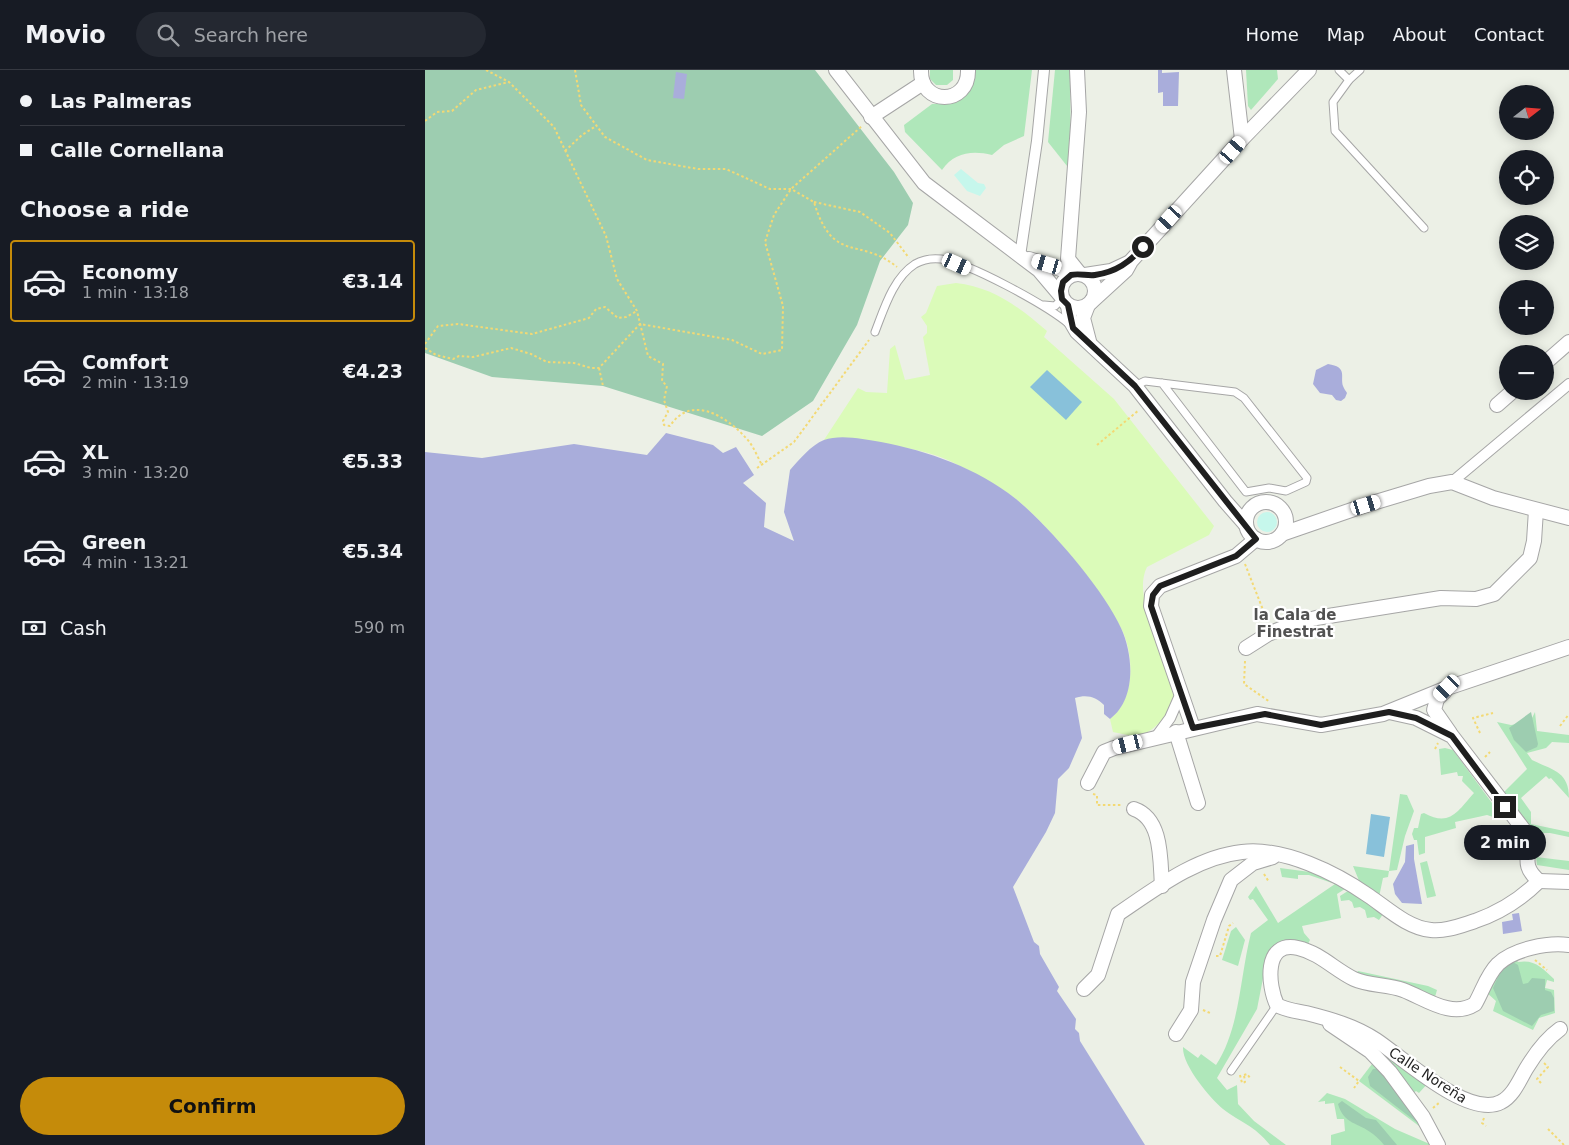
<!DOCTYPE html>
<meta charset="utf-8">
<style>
body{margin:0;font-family:"DejaVu Sans",sans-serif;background:#242831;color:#f1f3f6;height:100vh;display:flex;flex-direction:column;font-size:19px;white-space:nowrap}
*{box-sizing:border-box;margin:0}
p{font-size:16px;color:#9ea1a6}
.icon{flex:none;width:28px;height:28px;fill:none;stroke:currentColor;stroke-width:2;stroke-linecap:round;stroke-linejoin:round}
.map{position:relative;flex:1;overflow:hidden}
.drawer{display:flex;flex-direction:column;background:#171b24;width:425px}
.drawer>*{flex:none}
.guide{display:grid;align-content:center;height:110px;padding:0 20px;background:#171b24}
.needle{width:32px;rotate:73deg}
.controls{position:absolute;left:1074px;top:15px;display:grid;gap:10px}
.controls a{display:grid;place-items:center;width:55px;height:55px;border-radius:50%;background:#171b24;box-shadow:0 2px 12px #0003;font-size:25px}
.end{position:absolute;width:22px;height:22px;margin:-11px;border:6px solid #1f1f1f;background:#fff;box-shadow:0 0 0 2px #fff}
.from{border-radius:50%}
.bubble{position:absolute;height:35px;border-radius:18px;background:#171b24;box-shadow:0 2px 12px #0003;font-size:16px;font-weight:700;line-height:35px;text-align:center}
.car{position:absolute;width:15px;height:30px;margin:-15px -8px;border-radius:6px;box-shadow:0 0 4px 1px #0007;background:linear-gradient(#fff 24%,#345 0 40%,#fff 0 76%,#345 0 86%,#fff 0)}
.guide b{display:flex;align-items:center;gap:18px;height:48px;font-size:19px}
.guide b+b{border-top:1px solid #363941}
.guide i{width:12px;height:12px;background:#f1f3f6}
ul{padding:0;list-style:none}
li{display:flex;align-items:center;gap:15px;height:82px;margin:0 10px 8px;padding:0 10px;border:2px solid transparent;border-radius:5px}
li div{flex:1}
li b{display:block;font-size:19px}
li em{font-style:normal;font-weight:700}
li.on{border-color:#c58b0a}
li>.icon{width:45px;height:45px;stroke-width:1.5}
h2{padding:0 20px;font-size:22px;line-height:60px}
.pay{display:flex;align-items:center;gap:12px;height:55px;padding:0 20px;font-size:19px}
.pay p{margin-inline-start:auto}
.cta{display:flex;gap:10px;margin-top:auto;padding:10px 20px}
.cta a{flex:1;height:58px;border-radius:30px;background:#c58b0a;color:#111;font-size:20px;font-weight:700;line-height:58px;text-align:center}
header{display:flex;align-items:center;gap:30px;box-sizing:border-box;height:70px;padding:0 25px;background:#171b24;border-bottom:1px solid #363941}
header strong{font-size:24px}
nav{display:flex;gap:28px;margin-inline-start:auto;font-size:18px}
.search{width:350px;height:45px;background:#242831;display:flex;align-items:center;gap:12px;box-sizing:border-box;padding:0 18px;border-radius:28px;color:#9ea1a6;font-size:19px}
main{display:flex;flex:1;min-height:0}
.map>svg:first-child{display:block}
.grass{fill:#afe7ba}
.forest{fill:#9dcdb0}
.sand{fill:#dbfbb9}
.park{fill:#c6f7ec}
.pitch{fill:#88c1da}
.water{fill:#a9addb}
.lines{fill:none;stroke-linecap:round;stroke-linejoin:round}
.service-casing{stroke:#a6a6a6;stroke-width:9}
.pedestrian-casing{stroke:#a6a6a6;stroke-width:12}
.minor-casing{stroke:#a6a6a6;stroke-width:16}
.path{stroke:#f3d974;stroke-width:2;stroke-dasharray:2.5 2.5;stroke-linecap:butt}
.service{stroke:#fff;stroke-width:7}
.pedestrian{stroke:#fff;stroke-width:10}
.minor{stroke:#fff;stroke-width:14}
.route{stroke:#1f1f1f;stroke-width:6}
.labels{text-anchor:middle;stroke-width:4.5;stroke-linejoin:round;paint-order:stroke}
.street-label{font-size:14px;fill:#1f1f1f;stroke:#fff}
.neighbourhood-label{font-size:15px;font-weight:bold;fill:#525252;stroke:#fff}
</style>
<header>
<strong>Movio</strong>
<div class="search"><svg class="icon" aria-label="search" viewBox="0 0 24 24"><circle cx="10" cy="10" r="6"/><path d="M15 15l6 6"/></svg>Search here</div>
<nav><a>Home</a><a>Map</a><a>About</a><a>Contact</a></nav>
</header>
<main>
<section class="drawer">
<div class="guide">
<b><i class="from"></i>Las Palmeras</b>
<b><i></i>Calle Cornellana</b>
</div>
<h2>Choose a ride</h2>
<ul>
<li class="on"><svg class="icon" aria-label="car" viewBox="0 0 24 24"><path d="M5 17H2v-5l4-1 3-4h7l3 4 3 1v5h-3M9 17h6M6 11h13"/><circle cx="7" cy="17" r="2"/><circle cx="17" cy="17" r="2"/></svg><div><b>Economy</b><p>1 min · 13:18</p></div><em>€3.14</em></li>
<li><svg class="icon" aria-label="car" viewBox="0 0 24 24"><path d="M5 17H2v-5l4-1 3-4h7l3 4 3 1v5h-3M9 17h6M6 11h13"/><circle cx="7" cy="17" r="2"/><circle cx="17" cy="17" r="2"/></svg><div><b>Comfort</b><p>2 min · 13:19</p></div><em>€4.23</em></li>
<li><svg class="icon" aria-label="car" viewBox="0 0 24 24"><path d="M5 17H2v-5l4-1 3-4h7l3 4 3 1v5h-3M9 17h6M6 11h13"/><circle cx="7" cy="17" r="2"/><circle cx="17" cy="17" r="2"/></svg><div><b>XL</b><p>3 min · 13:20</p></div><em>€5.33</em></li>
<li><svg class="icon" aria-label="car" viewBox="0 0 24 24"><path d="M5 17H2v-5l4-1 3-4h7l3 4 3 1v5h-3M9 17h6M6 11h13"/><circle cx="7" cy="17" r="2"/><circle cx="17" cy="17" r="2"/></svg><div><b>Green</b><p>4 min · 13:21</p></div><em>€5.34</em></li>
</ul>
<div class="pay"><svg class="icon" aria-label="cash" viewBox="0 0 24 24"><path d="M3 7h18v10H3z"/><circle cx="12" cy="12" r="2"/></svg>Cash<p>590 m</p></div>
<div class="cta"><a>Confirm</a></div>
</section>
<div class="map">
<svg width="1144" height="1075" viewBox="0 0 1144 1075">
<rect width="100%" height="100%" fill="#ecf0e6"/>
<g class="grass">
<path d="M505,0H528V10L522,15H511L505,9Z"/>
<path d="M549,0H607L599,66L579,75L567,85C548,80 529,82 517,100L480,62L479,55L507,34H524L540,24Z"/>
<path d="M630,0H645L646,101L623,72Z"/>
<path d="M821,0H852L853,9L826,40L823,36Z"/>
<path d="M1110,642L1112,661L1144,665V673L1127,672L1121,678L1102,683L1107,690C1127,700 1144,701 1144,728L1126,708L1124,709L1121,706L1096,728L1106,742V754L1144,762V767L1125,763H1108L1077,724L1102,699L1072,652L1086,655L1105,652Z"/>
<path d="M1020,678L1028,680L1078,748L1077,750L1062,745L1030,752L1031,758L1000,767V783L994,785L992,770H989L987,764L989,758H993L996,744L999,743C1025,757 1032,742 1049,723L1037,711L1038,706H1033L1032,702L1016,705L1014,679Z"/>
<path d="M975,724L982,725L989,741L980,766L972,800L964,801L963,807L958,808L954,827L935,813L928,796L964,801Z"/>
<path d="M1111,787L1144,791V800L1112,795Z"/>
<path d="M1002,791L1011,826L1002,828L995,793Z"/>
<path d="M855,798L885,802L923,817L912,824L916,848L877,856L879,863L885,870L883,874C868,869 854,871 843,883L832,939L792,1008L802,1020L812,1015L813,1034L829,1051L861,1075H845C829,1055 816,1053 798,1039C785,1028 757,995 758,977L773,988L776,984L791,995C815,959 815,906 826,863L843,850L828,829L825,830L823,827L831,816L853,853L910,814L884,805H873V809L857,807Z"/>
<path d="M926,819L960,841L954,850L949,847L942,848L940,840L935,837L929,838L927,832L924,830L916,831L915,826Z"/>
<path d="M811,857L820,870L813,896L797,890L806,861Z"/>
<path d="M1090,888L1093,892C1110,889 1117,898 1129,909V912L1122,910L1120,918L1129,920L1130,943L1114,948L1108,960L1068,941L1071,931L1061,922L1065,912Z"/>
<path d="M933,901L1003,916L1012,920L1010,927L991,918L932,903Z"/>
<path d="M926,961L1003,1013L994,1023L991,1021L987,1024Z"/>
<path d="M947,994L965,1013L998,1059L934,1011Z"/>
<path d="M902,1023L920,1029L970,1059L1007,1075H906V1065L920,1061L919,1049H912L909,1033L900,1034V1031L893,1032Z"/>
</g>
<g class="forest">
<path d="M0,0H390L469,102L488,133L483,155L455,191L432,255L388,331L337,366L178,316L67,307L0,283Z"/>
<path d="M1106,642L1113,674L1112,677L1101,682L1089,670L1084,658Z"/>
<path d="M1088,892L1093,895L1098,914L1103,913L1107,908L1120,909V920L1126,922L1129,928V941L1116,945L1107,956L1078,941L1068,918L1076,900Z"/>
<path d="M956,998L999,1058L945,1016L943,1007L948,999Z"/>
<path d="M917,1031L941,1048L951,1050L972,1075H959C956,1071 952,1067 948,1064C933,1052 919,1055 913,1034Z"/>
</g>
<path class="sand" d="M531,213C568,217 594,237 622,261L619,267L689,329L789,456L784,465L722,497C708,524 734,572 744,600C747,606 752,615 752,621C753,633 743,643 736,651C719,669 711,667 688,662L685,649C710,630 710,585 696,558C674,516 627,459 591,429C572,414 547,402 525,391C485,373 441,374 399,370L433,318L441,322L462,323L465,279L470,275L480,310L505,305L498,267L502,263V256L496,247L501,243L512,216Z"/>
<g class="park">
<path d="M536,99L553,113L559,114L561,118L555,126L542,121L529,105Z"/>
<circle cx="842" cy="452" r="10"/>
</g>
<g class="pitch">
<path d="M622,300L657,332L641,350L605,317Z"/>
<path d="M946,744L965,747L959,787L941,784Z"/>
</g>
<g class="water">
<path d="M733,0H737V3L754,2L753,36H738V22L733,23Z"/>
<path d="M251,2L262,4L259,29L248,28Z"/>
<path d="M903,294C923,297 915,306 918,316C919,319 921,321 922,323L920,328L916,331L911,330L907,325L895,323L888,314L891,300Z"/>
<path d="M241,363L288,375L298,383L311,377L329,405L318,413L341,433L339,457L369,471L359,442L365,400C374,390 386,375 399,370C415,364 439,369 456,372C503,381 552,398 591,429C624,456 679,520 696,558C709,586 711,630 685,649L679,644V635C671,627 662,624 650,628L657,668L644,698L633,709L630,743L621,762L588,817L609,872L614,876L615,884L634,917L632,921L651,949L650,959L654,963L655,971L720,1075H0V382L57,388L149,374L222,385Z"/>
<path d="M989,774V789L997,834L977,833L970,824L968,814L980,792L981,776Z"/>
<path d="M1094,843L1097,861L1078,864L1077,852L1088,850L1087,844Z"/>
</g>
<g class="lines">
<g class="service-casing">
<g id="service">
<path d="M914,0L924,10L935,0"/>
<path d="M924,10L908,32L910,61L999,158"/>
<path d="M619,235L630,236L637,229"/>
<path d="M450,262C459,239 468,208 490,194C497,190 507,188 516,189C545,193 621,235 644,254"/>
<path d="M710,316L720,311L810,322L819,328L882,408L881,412L861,421L844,418L821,422L737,313"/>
<path d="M806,1001L852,935"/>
</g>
</g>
<g class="pedestrian-casing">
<g id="pedestrian">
<path d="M595,186L612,71L619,0"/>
<path d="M1027,412L1144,314"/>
<path d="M731,667L745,648L756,623"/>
</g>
</g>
<g class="minor-casing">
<g id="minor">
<path d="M411,0L499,113L614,200L636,226"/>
<path d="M496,0C495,36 544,36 543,0"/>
<path d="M652,0L654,42L643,189L655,204"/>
<path d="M809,0L817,69"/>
<path d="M446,47L498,13"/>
<path d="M604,189L651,204"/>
<circle cx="653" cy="221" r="17"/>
<path d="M660,205L686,201L703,193"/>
<path d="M666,232L701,200L706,191L817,69L884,0"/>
<path d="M643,235L645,250L652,262L710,316L800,431L821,455"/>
<path d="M663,235L658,248L664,271"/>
<path d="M1120,293L1144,272"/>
<path d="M1072,335L1088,321"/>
<circle cx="841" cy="452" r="20"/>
<path d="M857,464L941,435L1004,416L1027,412L1068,428L1144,448"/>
<path d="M821,578L843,564L868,554L891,548L1016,528L1051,529L1069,524L1105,488L1109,471L1111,440"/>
<path d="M1020,621L1012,629L1009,640L1025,663"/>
<path d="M964,642L991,648L1027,666L1102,764C1107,785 1094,794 1114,811"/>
<path d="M768,658L726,536L727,525L735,516L811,486L831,469"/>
<path d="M751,662L773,733"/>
<path d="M663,713L679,682L689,678L832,644L896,655L958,644L1022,618L1144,577"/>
<path d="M709,739C738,749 735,791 737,816"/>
<path d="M1114,811L1144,812"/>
<path d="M659,919L673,905L693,844C730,819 771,787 817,782C859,777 911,803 944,826C963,839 983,858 1006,860C1020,862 1037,855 1050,851C1076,842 1095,830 1114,811"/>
<path d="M905,954L945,981L965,1002L998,1047L1013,1075"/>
<path d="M1135,959C1121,969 1110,984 1101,999C1094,1011 1088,1026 1076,1032C1044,1049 978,988 951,970C930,956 905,949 881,943C871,941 860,940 852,935C843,916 838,870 873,878C895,883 910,900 929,909C944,916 962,914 978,920C1000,928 1026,949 1050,934C1058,920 1062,905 1073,894C1089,879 1123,872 1144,875"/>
<path d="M751,964L766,940L768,912L789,850L806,810L828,793L848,787"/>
</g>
</g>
<g class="path">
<path d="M61,0L84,12"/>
<path d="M150,0L156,35L180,67L222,90L273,99H301L345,119H366L389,132C408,195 434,166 472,197"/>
<path d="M0,51L12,42L27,41L51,20L84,12L129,57L181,166L192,209L212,241L223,286L238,294L237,311L242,316L239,330L243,342L238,351L239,355L245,356C266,324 301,346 321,368C328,375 332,386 337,395"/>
<path d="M140,81L157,65L171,56"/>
<path d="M389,132L435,142L465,163L484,188"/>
<path d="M0,274L13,256L33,254L107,264L164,248L171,239L180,237L193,248L201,247L212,241"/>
<path d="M0,278L11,285L28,289L34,286L48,287L86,278L106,284L122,292L149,293L166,298H174L215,254L307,270L337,284L357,280L358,236L340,172L349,145L366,119L437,56"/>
<path d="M174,298L178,316"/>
<path d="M672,375L714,340"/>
<path d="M332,398L369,372L444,270"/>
<path d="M820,494L842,550"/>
<path d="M820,591L819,614L845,632"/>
<path d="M1135,656L1144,644"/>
<path d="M1055,663L1048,648L1068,643"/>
<path d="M1010,679L1013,673"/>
<path d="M1060,687L1065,682"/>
<path d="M668,724L672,725V735H696"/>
<path d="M839,804L844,812"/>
<path d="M791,886H795L804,856L808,853"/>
<path d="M1110,890L1122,900"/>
<path d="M778,940L785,943"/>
<path d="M915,997L934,1011L929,1018"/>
<path d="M815,1005L817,1013L820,1012L819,1005"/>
<path d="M819,1005L822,1004L825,1008"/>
<path d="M1116,1013L1112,1009L1123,997L1119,993"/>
<path d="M1008,1038L1015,1032"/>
<path d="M1059,1048L1057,1053L1061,1056"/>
<path d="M1123,1059L1139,1075"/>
</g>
<use href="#service" class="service"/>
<use href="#pedestrian" class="pedestrian"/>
<use href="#minor" class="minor"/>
</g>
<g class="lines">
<path class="route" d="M718,177C705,192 691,202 670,205C662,206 654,203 646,205L638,212L636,221L637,229L643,235L648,258L710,316L831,469L811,486L735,516L728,525L726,536L768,658L840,644L896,655L964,642L991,648L1027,666L1080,737"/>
</g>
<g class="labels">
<g class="street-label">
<text transform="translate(1003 1005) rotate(33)" y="5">Calle Noreña</text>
</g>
<g class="neighbourhood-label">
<text x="870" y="550">la Cala de<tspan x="870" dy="17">Finestrat</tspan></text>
</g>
</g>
</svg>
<div class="controls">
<a><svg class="needle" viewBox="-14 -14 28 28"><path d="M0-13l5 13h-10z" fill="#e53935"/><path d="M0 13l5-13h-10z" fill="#9ea1a6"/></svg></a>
<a><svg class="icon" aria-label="locate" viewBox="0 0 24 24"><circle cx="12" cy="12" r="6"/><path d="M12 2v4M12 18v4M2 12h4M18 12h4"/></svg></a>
<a><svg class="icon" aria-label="layers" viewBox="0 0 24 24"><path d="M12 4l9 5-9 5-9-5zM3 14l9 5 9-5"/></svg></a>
<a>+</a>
<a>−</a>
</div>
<i class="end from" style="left:718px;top:177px"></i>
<i class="end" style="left:1080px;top:737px"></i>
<div class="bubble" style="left:1039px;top:755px;width:82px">2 min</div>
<i class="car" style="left:808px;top:80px;rotate:41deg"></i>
<i class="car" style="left:744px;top:149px;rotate:222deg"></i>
<i class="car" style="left:532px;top:194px;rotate:114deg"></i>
<i class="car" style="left:622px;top:194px;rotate:286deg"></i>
<i class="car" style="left:941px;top:435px;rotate:73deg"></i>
<i class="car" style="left:1022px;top:618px;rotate:225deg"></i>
<i class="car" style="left:703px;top:674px;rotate:256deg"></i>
</div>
</main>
